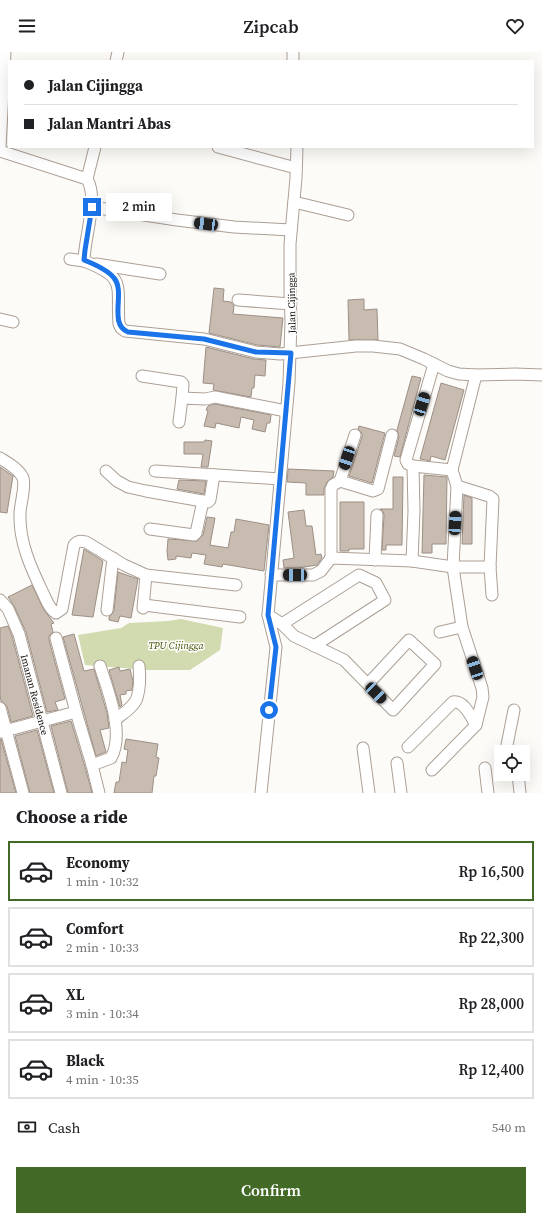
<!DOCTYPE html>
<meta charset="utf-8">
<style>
body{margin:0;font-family:"Source Serif 4",serif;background:#f2f2f2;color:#202124;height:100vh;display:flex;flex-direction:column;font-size:15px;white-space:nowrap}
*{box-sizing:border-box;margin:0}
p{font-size:13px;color:#757577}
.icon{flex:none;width:22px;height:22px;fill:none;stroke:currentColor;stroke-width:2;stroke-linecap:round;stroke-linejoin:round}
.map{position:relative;height:741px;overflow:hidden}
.details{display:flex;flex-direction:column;background:#fff;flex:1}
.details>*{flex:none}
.banner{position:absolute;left:8px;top:8px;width:526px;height:88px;border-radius:0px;box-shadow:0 4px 16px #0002;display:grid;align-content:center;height:88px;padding:0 16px;background:#fff}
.tools{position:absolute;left:494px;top:693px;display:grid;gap:8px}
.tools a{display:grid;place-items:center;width:36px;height:36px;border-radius:0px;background:#fff;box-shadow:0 4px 16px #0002;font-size:20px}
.end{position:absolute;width:18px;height:18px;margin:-9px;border:5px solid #1a73e8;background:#fff;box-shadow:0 0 0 2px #fff}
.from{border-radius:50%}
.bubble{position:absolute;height:28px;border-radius:0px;background:#fff;box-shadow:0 4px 16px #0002;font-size:13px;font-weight:600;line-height:28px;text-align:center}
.car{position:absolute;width:12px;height:24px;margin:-12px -6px;border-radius:5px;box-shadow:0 0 3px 1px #0007;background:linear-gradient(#222 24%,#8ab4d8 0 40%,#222 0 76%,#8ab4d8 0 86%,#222 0)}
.banner b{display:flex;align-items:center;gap:14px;height:38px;font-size:15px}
.banner b+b{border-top:1px solid #e0e0e0}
.banner i{width:10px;height:10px;background:#202124}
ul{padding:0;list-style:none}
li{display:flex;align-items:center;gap:12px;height:60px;margin:0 8px 6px;padding:0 8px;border:2px solid #e0e0e0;border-radius:0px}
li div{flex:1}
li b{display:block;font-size:15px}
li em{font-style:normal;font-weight:600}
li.selected{border-color:#426a26}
li>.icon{width:36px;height:36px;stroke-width:1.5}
h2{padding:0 16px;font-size:18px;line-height:48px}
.pay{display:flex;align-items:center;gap:10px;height:44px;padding:0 16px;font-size:15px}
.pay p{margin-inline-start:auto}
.primary-button{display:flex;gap:8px;margin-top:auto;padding:8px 16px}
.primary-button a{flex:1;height:46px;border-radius:0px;background:#426a26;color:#fff;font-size:16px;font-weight:600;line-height:46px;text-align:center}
header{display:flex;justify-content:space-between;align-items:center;height:52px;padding:0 16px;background:#fff;font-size:18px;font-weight:600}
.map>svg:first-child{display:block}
.green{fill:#d2dbb0}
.building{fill:#c8bbb0;stroke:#9c9086}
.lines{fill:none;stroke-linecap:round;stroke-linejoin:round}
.minor-casing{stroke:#ac9f95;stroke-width:13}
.minor{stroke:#fff;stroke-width:11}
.route{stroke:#1a73e8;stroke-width:5}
.labels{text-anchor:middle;stroke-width:3;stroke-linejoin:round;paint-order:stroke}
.street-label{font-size:10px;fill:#130f0b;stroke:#fff}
.park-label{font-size:10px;font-style:italic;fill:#485202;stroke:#fff}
</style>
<header><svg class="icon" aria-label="menu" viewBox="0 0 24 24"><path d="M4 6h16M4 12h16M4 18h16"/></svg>Zipcab<svg class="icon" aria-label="heart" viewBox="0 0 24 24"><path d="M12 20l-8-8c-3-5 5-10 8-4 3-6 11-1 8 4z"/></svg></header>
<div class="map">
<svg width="542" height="741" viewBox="0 0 542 741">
<rect width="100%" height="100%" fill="#fdfbf8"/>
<path class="green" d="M181,567L223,576L220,598L190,618H148L85,613L78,583L121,576L129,571L168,569Z"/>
<g class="building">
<path d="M214,236L224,237L223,249L231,250L234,254L233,262L283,266L280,295L257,293L209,281Z"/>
<path d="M364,247V258L377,257L378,288H349L348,248Z"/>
<path d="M206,295L254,307L266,308L265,324L255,323L254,336H252L251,345L213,338L214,332L203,331Z"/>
<path d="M412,324L421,326L400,405L394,404L399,385L397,378Z"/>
<path d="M441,331L464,338L445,408L431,404L430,409L426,408L420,407Z"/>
<path d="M215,352L271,363L270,371H267L265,380L252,377L254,368L241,365L239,376L216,371L215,376L204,374L208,359L206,358L208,354Z"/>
<path d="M359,374L385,381L372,431L349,424L362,385V381L358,377Z"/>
<path d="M205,388L212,389L208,415H201L203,402H184V390H204Z"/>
<path d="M0,415L13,424L7,461L0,460Z"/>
<path d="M288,417L334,419L333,425L327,430L324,437V443H306V431L287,430Z"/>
<path d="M424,423L447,425L446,492H432V501H422Z"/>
<path d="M393,425H403L402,493H386V498H382L384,463L383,459L380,457H393Z"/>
<path d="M179,428L206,429L204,442L177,437Z"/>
<path d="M464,443L472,446V492H462Z"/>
<path d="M340,450H364V497H349V499H340Z"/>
<path d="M304,458L306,474H312L316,503L321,502L322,506L317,513L298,516H284L283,508L294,506L288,460Z"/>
<path d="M207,465L215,466L210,493L228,496L231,480H234L236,467L269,473L264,519L223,512L222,515L204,512L206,503L192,501L191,506L176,504V507L168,508L167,499L168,487L197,489L203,483Z"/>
<path d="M84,497L103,509L93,565L72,563Z"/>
<path d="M118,520L138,527L131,566L120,564L118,570L109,568V565L112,562L114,559Z"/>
<path d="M32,533L44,558L54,571L51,572L53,580L49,584V588L65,647L55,650L58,658L47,660L26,580L14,554L8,545Z"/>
<path d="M8,574L12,584L33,664L11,670L7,654L1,649L0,644V576Z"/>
<path d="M74,582L84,619L94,617L107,661L109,676L100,678L106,700L96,704L63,585Z"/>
<path d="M119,615L120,619L130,617L133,629L132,638L126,639V642L120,643L122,653L120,655L109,618Z"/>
<path d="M71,669L85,715L92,741H68L51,674Z"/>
<path d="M37,678L54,741H30L15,684Z"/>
<path d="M0,687H1L16,741H0Z"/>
<path d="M126,687L158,692L156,705L159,706L156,724H154L152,741H114L116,730H119L122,710L126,711L128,698L124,697Z"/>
</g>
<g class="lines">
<g class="minor-casing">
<g id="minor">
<path d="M116,9L118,0"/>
<path d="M293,9V0"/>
<path d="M218,95L296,116"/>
<path d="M0,96L5,0"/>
<path d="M0,99L87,127C99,147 84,186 84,209C128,226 116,233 119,272L121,276L125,279L204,287L256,300L280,302L356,294H373L400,297L424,307L448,319L459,322L476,323L515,322L542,323"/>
<path d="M87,127L95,95"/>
<path d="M294,150L348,163"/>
<path d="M92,155L177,168L234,175L291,178"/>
<path d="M70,207L84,209"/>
<path d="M96,212L160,222"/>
<path d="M238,248L291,252"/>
<path d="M0,267L13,270"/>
<path d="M142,324L181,330L183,332L182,346"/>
<path d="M179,370L182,346L205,347L215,345L286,359"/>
<path d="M0,406C8,411 19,417 23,426C26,435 20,452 20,462C19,490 31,516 43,541C46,547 49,557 56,561L62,557L74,493C78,488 81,489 86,490L124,513L146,523L236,533"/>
<path d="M413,414L452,418"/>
<path d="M106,419L117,429L128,435L146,439L208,450L210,448L214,423"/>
<path d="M155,419L280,427"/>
<path d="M340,429L355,383"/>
<path d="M457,434L489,444L493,447L490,515L492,543"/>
<path d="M150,477L194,483L196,481L203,449"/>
<path d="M331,506V437L333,433L340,429L373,439L378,437L392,383"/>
<path d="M375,508L377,463"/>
<path d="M412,509L414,459L413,414L408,412L406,408L434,312"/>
<path d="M271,523H313L321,519L331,506L412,509L453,515H490"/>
<path id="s1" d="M0,548L8,557L19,582L61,741"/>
<path d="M144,553L240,565"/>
<path d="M143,556L146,523"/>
<path d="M107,558L113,506"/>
<path d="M268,563L282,572L294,584L344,608L393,658L435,612L409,588L368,632"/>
<path d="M282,572L359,523L376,531L385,548L314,594"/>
<path d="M440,580L462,575"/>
<path d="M56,586L76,660L92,713L99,741"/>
<path d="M0,656L23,741"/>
<path d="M115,668C122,662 134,655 137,646C140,636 140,623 139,614"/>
<path d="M1,680L76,660"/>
<path d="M408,695L453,650C464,648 471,665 476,673"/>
<path d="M363,696L369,741"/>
<path d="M508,700L507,693L514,658"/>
<path d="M397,711L401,741"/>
<path d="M92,713L111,706C125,681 108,639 100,614"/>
<path d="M485,716L488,741"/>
<path d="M432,718L476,673L483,645L482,636L462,575L453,515L457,434L452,418L476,323"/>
<path d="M518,722L520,741"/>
<path d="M261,741L276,595L268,563L289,331L291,269L290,238V192L296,126L297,95"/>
</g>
</g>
<use href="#minor" class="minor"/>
</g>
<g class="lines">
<path class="route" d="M92,155L85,198L84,208C94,212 108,218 114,226C126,240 108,272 128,280L204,287L256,300L291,301L268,563L276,595L269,658"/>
</g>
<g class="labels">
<g class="street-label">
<text transform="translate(291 251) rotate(-91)" y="4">Jalan Cijingga</text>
<text dy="4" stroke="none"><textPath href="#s1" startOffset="102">Imanan Residence</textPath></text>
</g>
<g class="park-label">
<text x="176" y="597">TPU Cijingga</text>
</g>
</g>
</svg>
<div class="tools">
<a><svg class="icon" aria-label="locate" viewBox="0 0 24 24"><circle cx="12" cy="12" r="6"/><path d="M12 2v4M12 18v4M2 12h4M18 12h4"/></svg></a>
</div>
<i class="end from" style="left:269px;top:658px"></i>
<i class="end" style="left:92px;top:155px"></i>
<div class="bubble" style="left:106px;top:141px;width:66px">2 min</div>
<i class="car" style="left:206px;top:172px;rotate:277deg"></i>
<i class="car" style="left:422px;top:352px;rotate:17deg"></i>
<i class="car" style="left:347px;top:406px;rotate:198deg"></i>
<i class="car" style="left:455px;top:471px;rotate:3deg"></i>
<i class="car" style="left:295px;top:523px;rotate:270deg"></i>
<i class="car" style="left:475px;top:616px;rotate:341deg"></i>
<i class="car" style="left:376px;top:641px;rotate:135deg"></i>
<div class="banner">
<b><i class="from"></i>Jalan Cijingga</b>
<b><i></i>Jalan Mantri Abas</b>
</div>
</div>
<section class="details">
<h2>Choose a ride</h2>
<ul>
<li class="selected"><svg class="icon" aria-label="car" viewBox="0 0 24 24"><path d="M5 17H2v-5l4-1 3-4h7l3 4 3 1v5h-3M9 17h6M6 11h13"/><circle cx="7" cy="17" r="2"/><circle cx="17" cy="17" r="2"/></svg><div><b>Economy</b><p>1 min · 10:32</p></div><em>Rp 16,500</em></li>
<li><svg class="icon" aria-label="car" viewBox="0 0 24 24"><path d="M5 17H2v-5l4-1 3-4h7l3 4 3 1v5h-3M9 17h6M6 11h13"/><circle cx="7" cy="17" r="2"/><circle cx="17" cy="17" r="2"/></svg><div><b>Comfort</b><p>2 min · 10:33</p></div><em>Rp 22,300</em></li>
<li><svg class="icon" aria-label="car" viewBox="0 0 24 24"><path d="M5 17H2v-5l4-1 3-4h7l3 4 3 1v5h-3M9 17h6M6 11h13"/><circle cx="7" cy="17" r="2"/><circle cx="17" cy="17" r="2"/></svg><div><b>XL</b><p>3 min · 10:34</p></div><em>Rp 28,000</em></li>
<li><svg class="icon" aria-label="car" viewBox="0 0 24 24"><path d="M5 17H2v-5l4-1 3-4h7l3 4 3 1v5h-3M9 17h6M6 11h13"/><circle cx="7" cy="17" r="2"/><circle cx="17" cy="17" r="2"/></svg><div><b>Black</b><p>4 min · 10:35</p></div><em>Rp 12,400</em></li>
</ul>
<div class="pay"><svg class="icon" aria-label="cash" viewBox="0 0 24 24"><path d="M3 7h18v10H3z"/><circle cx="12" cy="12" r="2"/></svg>Cash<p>540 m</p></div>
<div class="primary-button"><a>Confirm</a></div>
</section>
